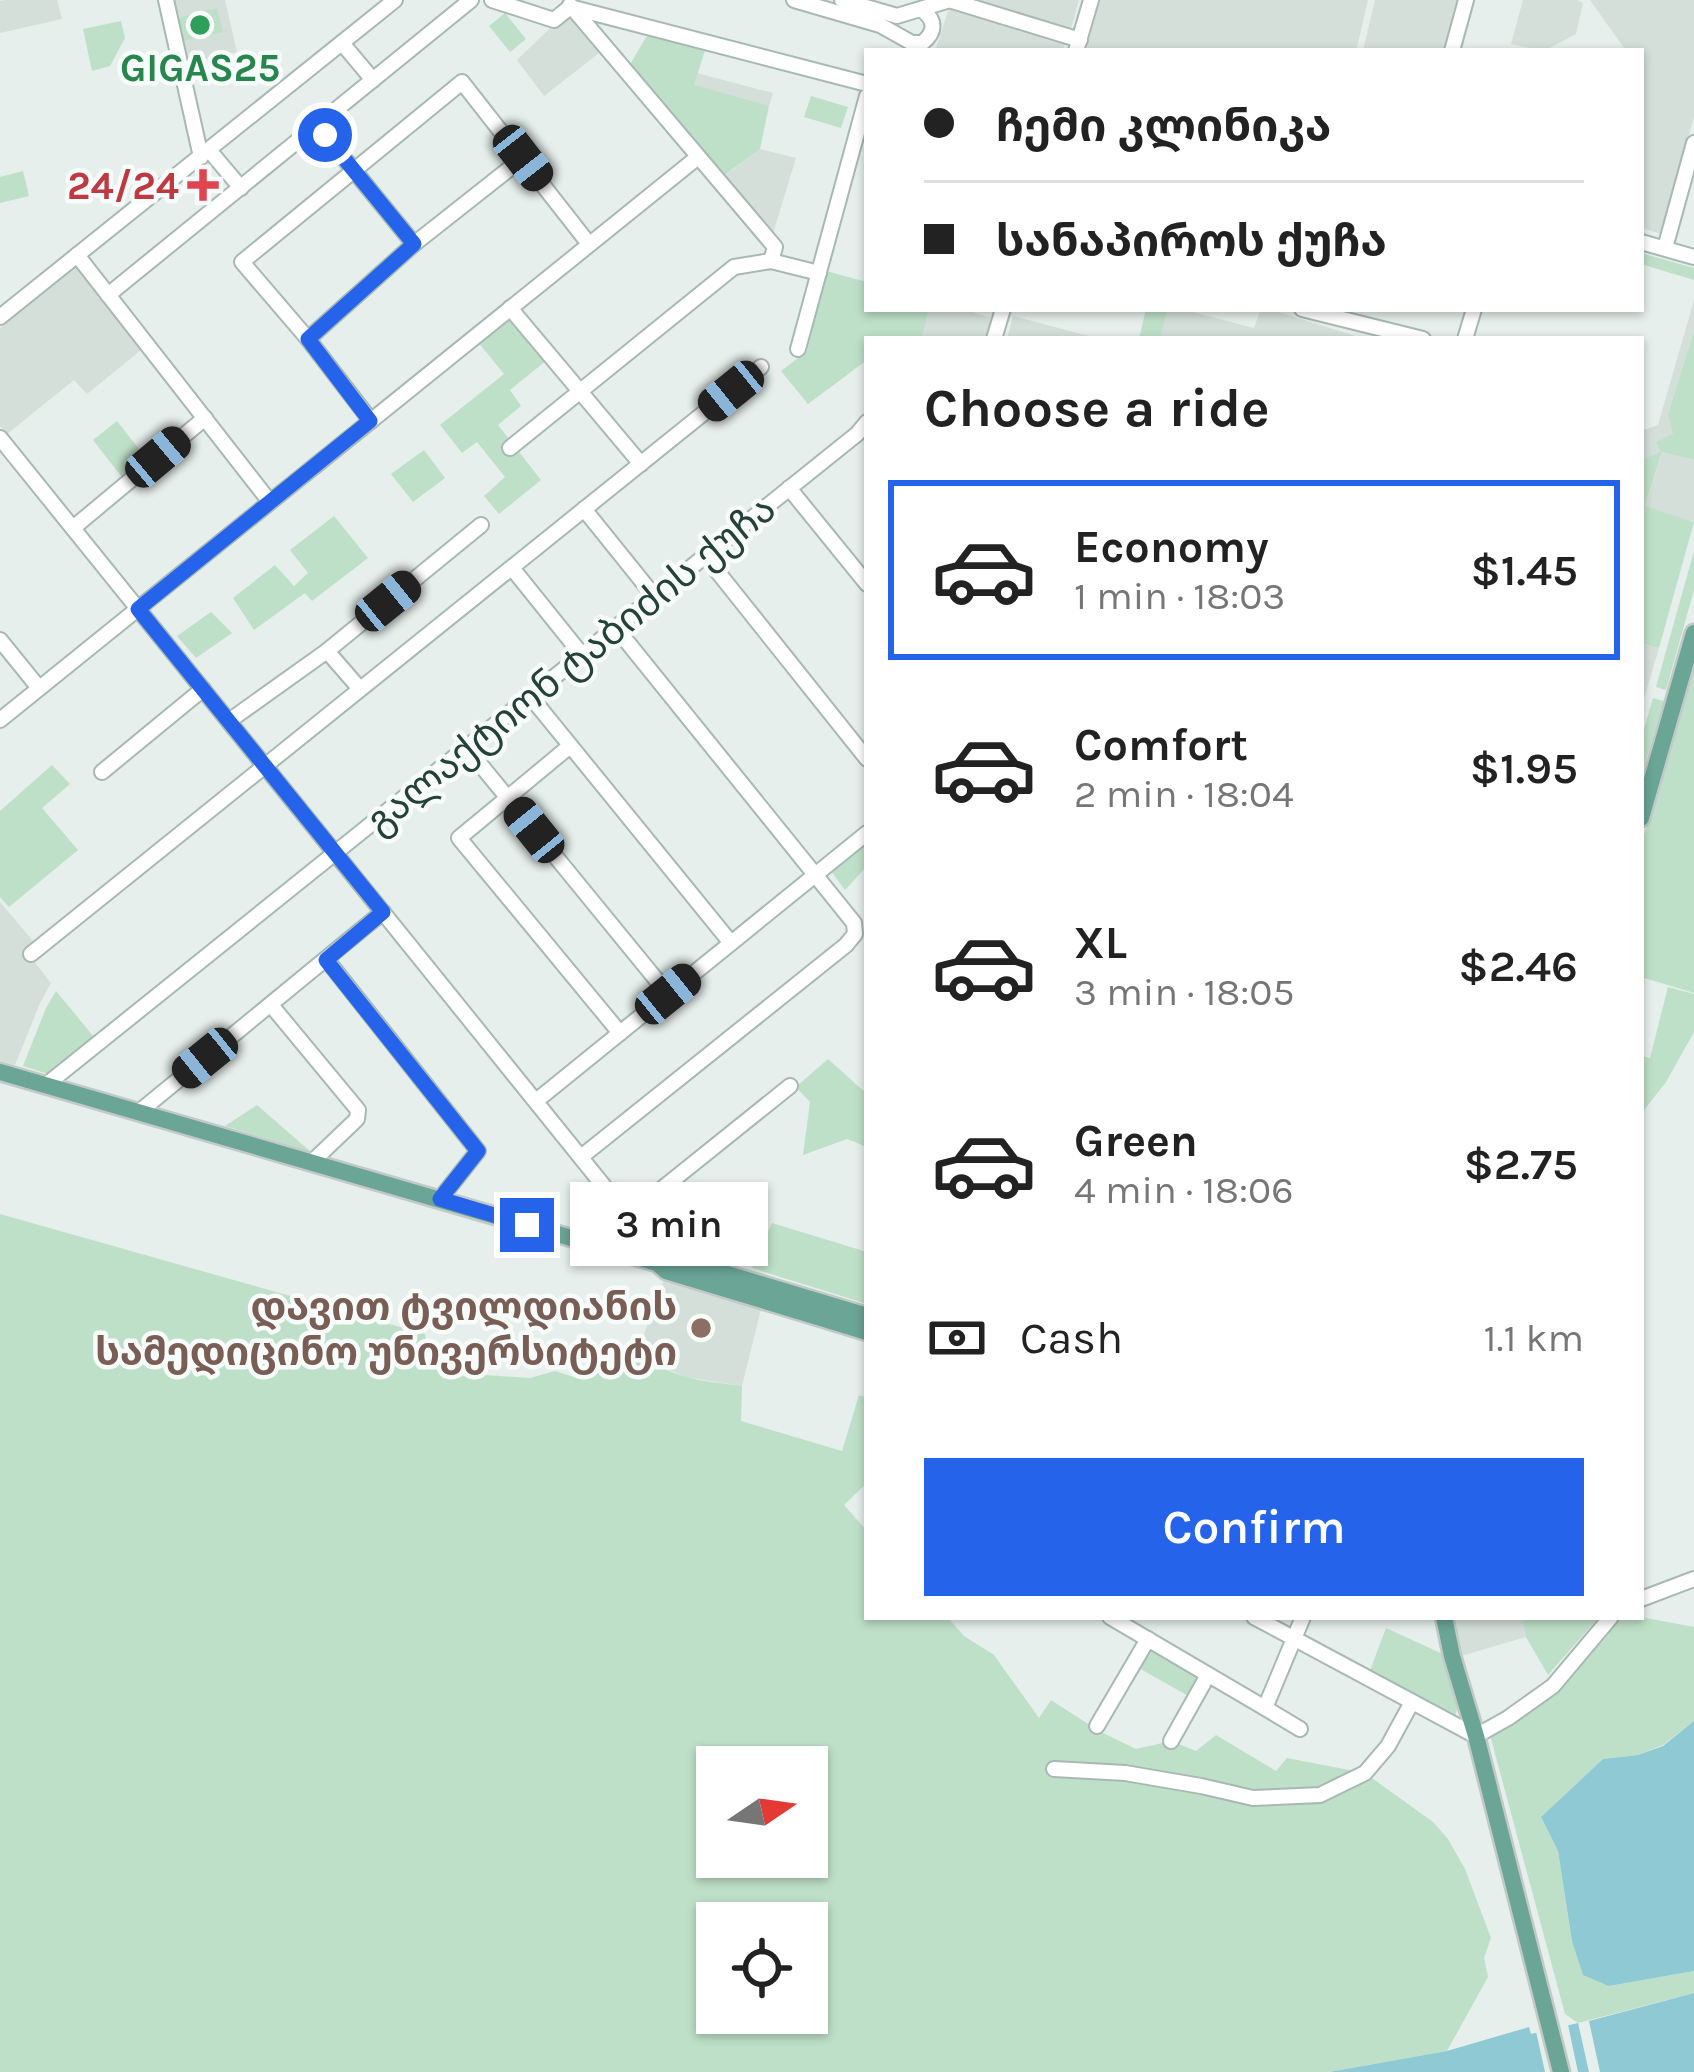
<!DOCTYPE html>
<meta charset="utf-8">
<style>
body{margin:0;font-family:Karla,"Noto Sans Georgian",sans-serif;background:#f6f6f6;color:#222;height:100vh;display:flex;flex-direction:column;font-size:45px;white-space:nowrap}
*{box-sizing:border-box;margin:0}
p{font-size:39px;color:#767676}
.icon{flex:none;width:66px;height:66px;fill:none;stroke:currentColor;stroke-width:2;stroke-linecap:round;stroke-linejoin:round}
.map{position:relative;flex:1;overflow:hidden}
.sheet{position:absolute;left:864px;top:336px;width:780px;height:1284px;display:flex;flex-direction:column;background:#fff;border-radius:0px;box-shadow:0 3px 9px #0004}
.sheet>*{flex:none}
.top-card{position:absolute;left:864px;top:48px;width:780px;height:264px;border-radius:0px;box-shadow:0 3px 9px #0004;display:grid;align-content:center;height:264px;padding:0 60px;background:#fff}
.needle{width:78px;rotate:77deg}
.buttons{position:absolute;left:696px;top:1746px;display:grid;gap:24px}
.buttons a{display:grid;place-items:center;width:132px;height:132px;border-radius:0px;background:#fff;box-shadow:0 3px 9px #0004;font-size:60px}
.end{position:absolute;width:54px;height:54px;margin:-27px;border:15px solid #2563eb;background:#fff;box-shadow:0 0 0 6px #fff}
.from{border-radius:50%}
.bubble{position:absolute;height:84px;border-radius:0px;background:#fff;box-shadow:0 3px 9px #0004;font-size:39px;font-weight:600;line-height:84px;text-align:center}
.car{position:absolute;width:36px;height:72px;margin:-36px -18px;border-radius:15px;box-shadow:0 0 9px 3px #0007;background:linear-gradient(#222 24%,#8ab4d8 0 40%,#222 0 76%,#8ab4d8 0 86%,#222 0)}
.top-card b{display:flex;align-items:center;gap:42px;height:114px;font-size:45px}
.top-card b+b{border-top:3px solid #e0e0e0}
.top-card i{width:30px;height:30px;background:#222}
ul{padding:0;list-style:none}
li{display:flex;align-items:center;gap:36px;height:180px;margin:0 24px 18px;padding:0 36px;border:6px solid transparent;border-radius:0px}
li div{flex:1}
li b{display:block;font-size:45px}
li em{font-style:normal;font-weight:600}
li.active{border-color:#2563eb}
li>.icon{width:108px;height:108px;stroke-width:1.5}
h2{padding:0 60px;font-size:54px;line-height:144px}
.pay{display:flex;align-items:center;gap:30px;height:132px;padding:0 60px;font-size:45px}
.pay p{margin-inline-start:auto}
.cta{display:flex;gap:24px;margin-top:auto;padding:24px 60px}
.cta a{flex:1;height:138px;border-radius:0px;background:#2563eb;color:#fff;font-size:48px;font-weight:600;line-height:138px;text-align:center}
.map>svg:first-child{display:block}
.built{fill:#d4dfda}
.green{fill:#bfe0c8;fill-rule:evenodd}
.water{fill:#8ec9d4}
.pier{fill:#e6efeb}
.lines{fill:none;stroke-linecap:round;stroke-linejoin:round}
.minor-casing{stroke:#a8b8b2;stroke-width:18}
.major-casing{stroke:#c2cac8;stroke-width:21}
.minor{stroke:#fff;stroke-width:14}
.major{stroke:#6aa596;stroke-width:16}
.route{stroke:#2563eb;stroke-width:15}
.leisure-dot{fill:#2e9e5b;stroke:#f7fbf9;stroke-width:4.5}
.health-dot{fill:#e0444e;stroke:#f7fbf9;stroke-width:4.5}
.education-dot{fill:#8d6e63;stroke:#f7fbf9;stroke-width:4.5}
.labels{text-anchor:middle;stroke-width:9;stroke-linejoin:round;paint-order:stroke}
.leisure-label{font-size:39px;font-weight:bold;fill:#27864d;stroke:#f7fbf9}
.health-label{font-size:39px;font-weight:bold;fill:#be3a42;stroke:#f7fbf9;text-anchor:end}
.street-label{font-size:39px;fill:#24423a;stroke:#f7fbf9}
.education-label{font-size:39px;font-weight:bold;fill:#785e54;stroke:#f7fbf9;text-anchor:end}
</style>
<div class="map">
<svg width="1694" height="2072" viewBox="0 0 1694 2072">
<rect width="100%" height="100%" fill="#e6efeb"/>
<g class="built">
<path d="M5,0H57L62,19L0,33V1Z"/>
<path d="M168,0H225L237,52L183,64Z"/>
<path d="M968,0H1079L1071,29Z"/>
<path d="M1099,0H1368L1356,51H1086Z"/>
<path d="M1375,0H1462L1446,51H1363Z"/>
<path d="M1523,0H1577L1583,3L1576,34L1544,51L1511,44Z"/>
<path d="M1590,0H1694V116L1662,234L1641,228V51H1623L1624,48Z"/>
<path d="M570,9L603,50L544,96L517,60Z"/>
<path d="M951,9L1061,39L1065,43L1063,51H935L948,11Z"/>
<path d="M697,73L773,93L769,106L693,86Z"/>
<path d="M760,149L796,158L772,237L723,177Z"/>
<path d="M79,264L146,346L87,394L74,380L7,434L0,426V328Z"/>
<path d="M1694,300V330L1668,414L1674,434L1662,452L1694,460V522L1645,507L1662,453L1641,460V431L1658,425Z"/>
<path d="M929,309H962L992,318L987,339H922Z"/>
<path d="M1168,309H1181L1254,328L1261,309H1269L1365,339H1160Z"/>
<path d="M1013,316L1100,339H1007Z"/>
<path d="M1641,643L1659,648L1641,709Z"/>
<path d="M0,902L38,947L29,955L51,983L40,1003L15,1065L0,1061Z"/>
<path d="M666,1275L762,1305L742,1386L686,1377L639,1357L638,1350Z"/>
<path d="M1453,1617H1522L1526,1637L1461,1656Z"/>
</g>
<g class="green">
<path d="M217,8L223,32L183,41L177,18Z"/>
<path d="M505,13L526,39L510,52L489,26Z"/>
<path d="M121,21L125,38L110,66L92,71L83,29Z"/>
<path d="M648,34L706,47L694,85L769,106L760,149L722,177L629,66Z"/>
<path d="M811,96L848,107L841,128L804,117Z"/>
<path d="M23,171L29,196L0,203V177Z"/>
<path d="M1641,253L1694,268V280L1641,264Z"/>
<path d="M826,271L867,282V309H929L922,339H867V360L808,404L781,371L807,351Z"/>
<path d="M1146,309H1168L1160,339H1139Z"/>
<path d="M511,316L547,360L510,390L521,406L498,425L541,480L499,514L484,496L505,477L477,442L462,453L440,425L504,374L478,342Z"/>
<path d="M1694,330V460L1662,452L1645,506L1694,522L1659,648L1641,643V460L1661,452L1656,442L1673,434L1668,414Z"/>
<path d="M117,421L149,462L125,481L93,440Z"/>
<path d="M424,450L445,478L413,502L391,474Z"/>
<path d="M334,516L368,558L312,601L305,593L254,630L233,598L275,565L294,586L308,573L290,550Z"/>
<path d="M1694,551V590L1666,690L1656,687Z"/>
<path d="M211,612L232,633L196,658L177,636Z"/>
<path d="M1694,666V993L1641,977V846Z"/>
<path d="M1653,698L1664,701L1641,778V740Z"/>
<path d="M52,765L70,784L42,808L78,850L9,907L0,897V811Z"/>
<path d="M867,842V866L845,890L831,871Z"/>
<path d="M1668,987L1694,994V1032L1666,1082L1641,1114V1056L1650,1058Z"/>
<path d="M56,991L94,1037L48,1074L23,1066L46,1008Z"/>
<path d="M828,1059L867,1094V1147L847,1139L803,1155L810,1102L796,1087Z"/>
<path d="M257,1105L311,1152L225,1126Z"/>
<path d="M0,1214L425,1334L430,1356L446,1377L485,1375L530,1378L555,1371L577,1378C623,1338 636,1361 684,1376C702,1382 723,1383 742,1386L741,1421L842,1451L859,1395L867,1398V1483L844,1505L867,1531V1617H947L964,1636L994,1655L1039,1718L1051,1700L1099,1731L1136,1749L1171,1741L1196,1751L1216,1735L1276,1771L1287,1758L1365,1773L1433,1822L1448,1839L1465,1869L1491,1938L1484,1958L1488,1977L1447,2051L1329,2072H0ZM717,1767H807V1857H717ZM717,1923H807V2013H717Z"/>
<path d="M772,1223L867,1252V1304L752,1268Z"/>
<path d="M1522,1617H1599L1548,1675L1526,1637Z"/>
<path d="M1620,1617H1641L1694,1627V1721L1663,1745L1638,1755L1603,1759L1541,1817L1558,1851L1572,1941L1609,1986L1694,1971V1993L1578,2023L1565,2014L1490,1735L1537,1708L1604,1640Z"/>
<path d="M1386,1628L1445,1655L1457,1710L1454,1719L1369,1673Z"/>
<path d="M1148,1643L1205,1676L1192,1698L1135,1666Z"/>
</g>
<g class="water">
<path d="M1694,1721V1971L1609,1986L1583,1975L1572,1941L1558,1851L1541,1817L1603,1759L1638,1755L1663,1746Z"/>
<path d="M1694,1993V2072H1600L1589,2021Z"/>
<path d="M1578,2023L1589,2072H1329L1447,2051L1529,2027L1531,2034Z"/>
</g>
<path class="pier" d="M1567,2020L1578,2072H1545L1535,2027Z"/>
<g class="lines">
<g class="minor-casing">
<g id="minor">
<path d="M166,0L201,157"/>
<path d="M492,0L554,20L570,7L867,84"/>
<path d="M794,0L880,25L912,43H922"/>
<path d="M842,0L897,16L950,0"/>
<path d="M949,0L1080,40"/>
<path d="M570,5L775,247L771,261"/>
<path d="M922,10C936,20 936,32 922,43"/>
<path d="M342,43L373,80"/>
<path d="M1076,51L1091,0"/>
<path d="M1452,51L1466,0"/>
<path d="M325,135L414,244"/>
<path d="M209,150L241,188"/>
<path d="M1641,242L1694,257"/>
<path d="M1665,248L1694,143"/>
<path d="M77,255L270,502"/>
<path d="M108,295L471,0"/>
<path d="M510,308L641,464"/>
<path d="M1302,309L1423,339"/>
<path d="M0,317L395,0"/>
<path d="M308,339L414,244L523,158"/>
<path d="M994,339L1003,309"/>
<path d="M1465,339L1474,309"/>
<path d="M798,349L867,96"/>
<path d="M371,421L308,339L242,262L462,82L589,244"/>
<path d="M0,438L628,1216L657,1263"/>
<path d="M510,448L734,267L771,261L819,273"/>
<path d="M789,488L867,584"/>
<path d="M584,509L654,596"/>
<path d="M73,528L205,418"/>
<path d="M705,556L867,759"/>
<path d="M512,568L582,655"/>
<path d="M0,640L39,688"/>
<path d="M327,651L360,689"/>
<path d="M530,696L731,943"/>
<path d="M0,720L698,157"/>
<path d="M229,721L327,651L481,525"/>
<path d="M570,746L459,838L620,1033"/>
<path d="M466,747L668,994"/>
<path d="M102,772L203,689"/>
<path d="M31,954L761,367"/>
<path d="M327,960L478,1151L440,1199"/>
<path d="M271,1005L358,1110L357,1119L312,1162"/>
<path d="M46,1085L857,434L867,422"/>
<path d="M536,1101L867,833"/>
<path d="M139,1112L383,912"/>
<path d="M581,1157L846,945L855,934L854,923L616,628"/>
<path d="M628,1216L790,1086"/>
<path d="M1641,1599L1694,1579"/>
<path d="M1110,1617L1265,1708L1303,1617"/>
<path d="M1254,1617L1476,1736L1508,1718L1553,1686L1611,1617"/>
<path d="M1265,1708L1300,1729"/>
<path d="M1097,1726L1148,1639"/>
<path d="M1171,1741L1208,1675"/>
<path d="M1054,1769L1125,1773L1201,1786L1253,1798L1320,1795L1365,1773L1388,1746L1412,1702"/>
</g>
</g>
<g class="major-casing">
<g id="major">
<path d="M1641,818L1694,633"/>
<path d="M0,1072L657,1263L666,1271L867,1332"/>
<path d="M657,1263L674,1258L867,1316"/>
<path d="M1444,1617L1452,1656L1476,1736L1561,2072"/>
</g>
</g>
<use href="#minor" class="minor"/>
<use href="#major" class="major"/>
</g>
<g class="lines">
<path class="route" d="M325,135L414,244L308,339L370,421L138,609L383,912L326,960L478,1151L440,1199L527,1225"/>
</g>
<circle class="leisure-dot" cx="200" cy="25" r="12"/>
<path class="health-dot" d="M197 167h12v12h12v12h-12v12h-12v-12h-12v-12h12z"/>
<circle class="education-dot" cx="701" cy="1328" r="12"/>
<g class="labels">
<g class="leisure-label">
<text x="200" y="81">GIGAS25</text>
</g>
<g class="health-label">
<text x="179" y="199">24/24</text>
</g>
<g class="street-label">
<text transform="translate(570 664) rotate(-39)" y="14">გალაქტიონ ტაბიძის ქუჩა</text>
</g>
<g class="education-label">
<text x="677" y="1320">დავით ტვილდიანის<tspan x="677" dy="45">სამედიცინო უნივერსიტეტი</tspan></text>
</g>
</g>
</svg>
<div class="buttons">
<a><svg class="needle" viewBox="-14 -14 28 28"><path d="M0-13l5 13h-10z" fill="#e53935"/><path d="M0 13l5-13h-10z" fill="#767676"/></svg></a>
<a><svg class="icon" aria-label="locate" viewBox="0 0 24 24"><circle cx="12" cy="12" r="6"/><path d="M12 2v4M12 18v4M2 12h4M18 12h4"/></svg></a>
</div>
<i class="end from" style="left:325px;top:135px"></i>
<i class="end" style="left:527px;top:1225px"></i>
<div class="bubble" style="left:570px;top:1182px;width:198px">3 min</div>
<i class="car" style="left:523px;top:158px;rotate:142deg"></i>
<i class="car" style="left:731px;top:391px;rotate:231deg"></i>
<i class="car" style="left:158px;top:457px;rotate:50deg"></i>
<i class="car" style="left:388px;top:601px;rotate:51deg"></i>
<i class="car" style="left:534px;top:830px;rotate:321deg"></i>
<i class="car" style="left:668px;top:994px;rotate:51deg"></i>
<i class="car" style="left:205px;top:1058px;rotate:231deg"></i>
<div class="top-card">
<b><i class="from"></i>ჩემი კლინიკა</b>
<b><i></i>სანაპიროს ქუჩა</b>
</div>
<section class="sheet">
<h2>Choose a ride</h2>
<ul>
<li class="active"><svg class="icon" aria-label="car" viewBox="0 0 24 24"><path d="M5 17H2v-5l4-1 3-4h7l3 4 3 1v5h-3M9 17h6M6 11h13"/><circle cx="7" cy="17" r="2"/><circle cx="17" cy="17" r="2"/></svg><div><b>Economy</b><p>1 min · 18:03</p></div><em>$1.45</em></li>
<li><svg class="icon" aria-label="car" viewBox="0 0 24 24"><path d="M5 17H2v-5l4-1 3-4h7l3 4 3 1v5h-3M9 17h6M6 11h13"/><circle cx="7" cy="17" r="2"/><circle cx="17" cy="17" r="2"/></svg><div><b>Comfort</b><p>2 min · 18:04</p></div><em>$1.95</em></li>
<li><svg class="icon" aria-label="car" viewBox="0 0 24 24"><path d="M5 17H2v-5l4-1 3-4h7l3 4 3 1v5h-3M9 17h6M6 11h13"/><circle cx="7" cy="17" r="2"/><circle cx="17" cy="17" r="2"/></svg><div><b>XL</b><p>3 min · 18:05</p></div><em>$2.46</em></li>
<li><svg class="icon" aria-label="car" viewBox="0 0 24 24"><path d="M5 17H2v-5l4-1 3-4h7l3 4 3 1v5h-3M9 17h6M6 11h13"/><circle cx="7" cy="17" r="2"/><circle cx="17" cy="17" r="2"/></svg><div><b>Green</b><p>4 min · 18:06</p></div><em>$2.75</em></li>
</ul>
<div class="pay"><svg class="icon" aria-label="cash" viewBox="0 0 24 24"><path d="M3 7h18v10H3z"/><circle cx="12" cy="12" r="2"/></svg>Cash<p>1.1 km</p></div>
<div class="cta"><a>Confirm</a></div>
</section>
</div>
